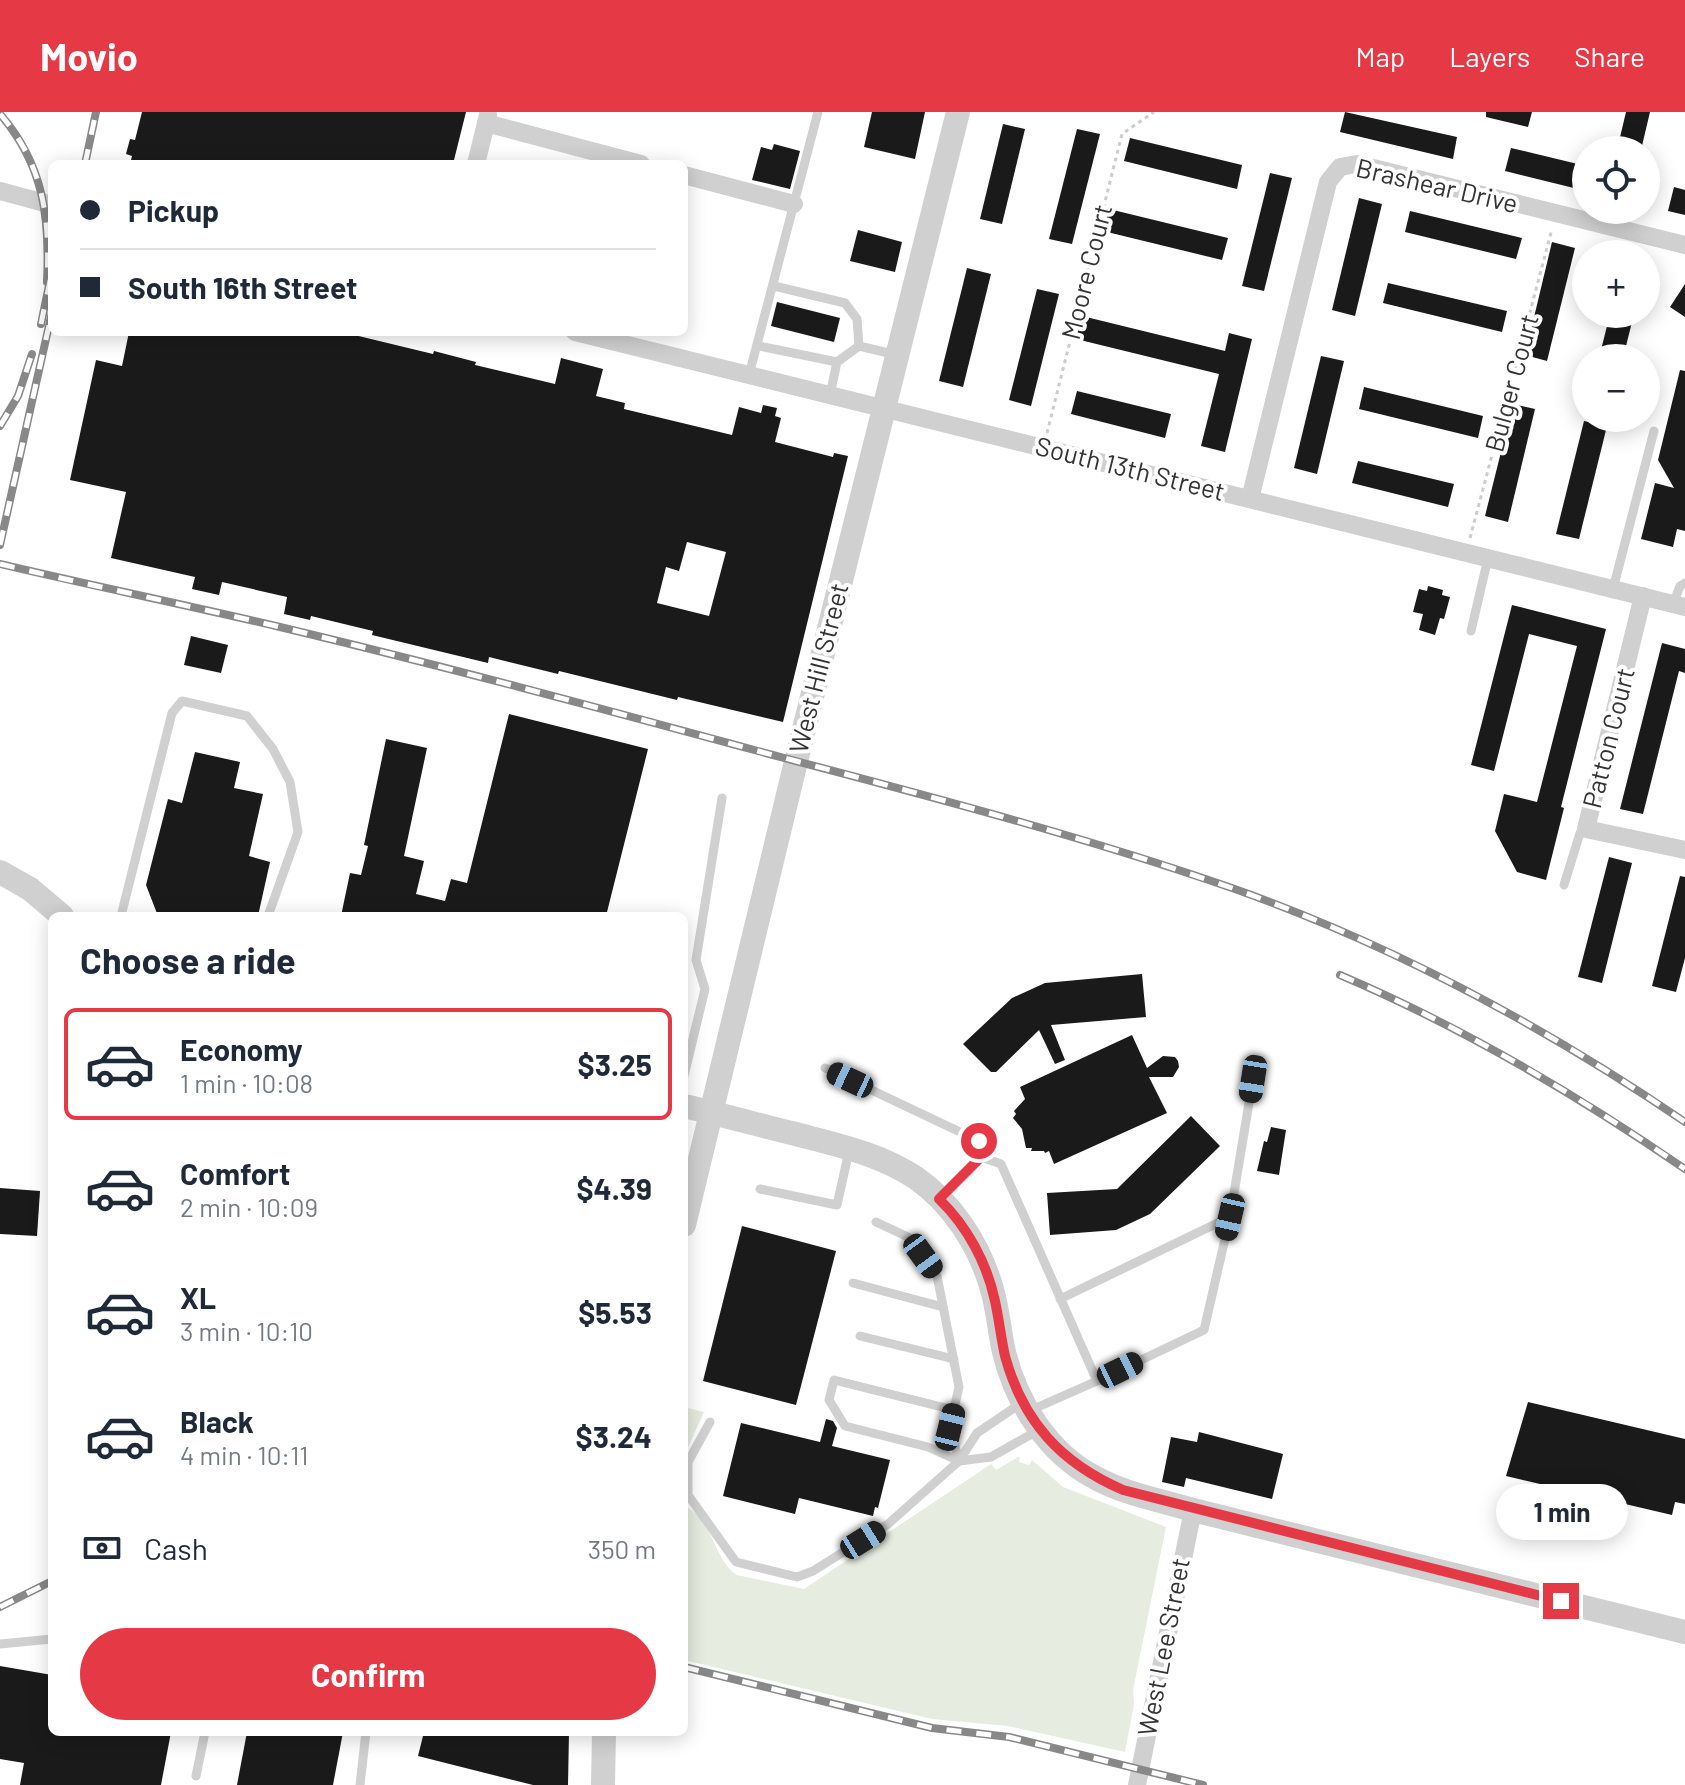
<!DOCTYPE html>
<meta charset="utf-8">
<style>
body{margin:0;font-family:Barlow,sans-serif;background:#f6f6f7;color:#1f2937;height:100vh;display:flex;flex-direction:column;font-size:30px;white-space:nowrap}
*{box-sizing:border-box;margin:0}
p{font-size:26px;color:#747a83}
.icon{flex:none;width:44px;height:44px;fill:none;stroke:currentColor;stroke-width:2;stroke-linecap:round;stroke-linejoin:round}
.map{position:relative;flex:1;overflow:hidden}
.sheet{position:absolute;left:48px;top:800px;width:640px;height:824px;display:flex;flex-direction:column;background:#fff;border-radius:12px;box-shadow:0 4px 20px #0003}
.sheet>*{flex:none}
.guide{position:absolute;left:48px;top:48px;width:640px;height:176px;border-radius:12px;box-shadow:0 4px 20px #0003;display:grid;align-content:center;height:176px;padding:0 32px;background:#fff}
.buttons{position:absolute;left:1572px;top:24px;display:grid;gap:16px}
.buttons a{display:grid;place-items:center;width:88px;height:88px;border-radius:50%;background:#fff;box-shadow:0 4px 20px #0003;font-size:40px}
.end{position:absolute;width:36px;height:36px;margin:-18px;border:10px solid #e63946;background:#fff;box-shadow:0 0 0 4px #fff}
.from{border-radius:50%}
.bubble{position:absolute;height:56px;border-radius:28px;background:#fff;box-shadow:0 4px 20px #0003;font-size:26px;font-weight:700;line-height:56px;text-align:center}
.car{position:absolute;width:24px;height:48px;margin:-24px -12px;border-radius:10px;box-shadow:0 0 6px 2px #0007;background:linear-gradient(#222 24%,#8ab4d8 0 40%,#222 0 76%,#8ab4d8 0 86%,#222 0)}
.guide b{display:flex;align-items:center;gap:28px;height:76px;font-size:30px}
.guide b+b{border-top:2px solid #e0e1e3}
.guide i{width:20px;height:20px;background:#1f2937}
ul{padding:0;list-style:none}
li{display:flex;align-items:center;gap:24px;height:112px;margin:0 16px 12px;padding:0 16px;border:4px solid transparent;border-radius:12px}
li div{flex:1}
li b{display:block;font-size:30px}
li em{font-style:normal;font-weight:700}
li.selected{border-color:#e63946}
li>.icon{width:72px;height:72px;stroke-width:1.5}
h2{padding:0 32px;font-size:36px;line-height:96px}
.pay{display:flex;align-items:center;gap:20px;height:88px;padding:0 32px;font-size:30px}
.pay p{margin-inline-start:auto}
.action{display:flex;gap:16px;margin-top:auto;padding:16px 32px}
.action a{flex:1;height:92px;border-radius:48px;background:#e63946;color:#fff;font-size:32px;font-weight:700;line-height:92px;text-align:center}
header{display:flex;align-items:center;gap:48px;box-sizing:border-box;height:112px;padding:0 40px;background:#e63946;color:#fff}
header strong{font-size:38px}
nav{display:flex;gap:44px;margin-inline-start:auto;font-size:28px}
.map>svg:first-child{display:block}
.green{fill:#e6ecdf}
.building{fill:#1a1a1a;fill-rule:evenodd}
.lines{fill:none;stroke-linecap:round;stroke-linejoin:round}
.path{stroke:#cdcdcd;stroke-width:3;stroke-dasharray:4 4;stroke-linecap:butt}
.service{stroke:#d0d0d0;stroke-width:9}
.minor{stroke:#d0d0d0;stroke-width:18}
.tertiary{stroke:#d0d0d0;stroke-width:24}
.rail-casing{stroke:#888;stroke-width:8}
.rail{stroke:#fff;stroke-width:5;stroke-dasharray:15;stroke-linecap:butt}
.route{stroke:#e63946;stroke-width:10}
.labels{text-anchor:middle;stroke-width:8;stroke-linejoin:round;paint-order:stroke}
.street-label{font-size:26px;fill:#333;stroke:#fff}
</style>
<header>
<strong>Movio</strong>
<nav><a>Map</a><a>Layers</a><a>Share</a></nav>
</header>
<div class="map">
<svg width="1685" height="1673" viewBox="0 0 1685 1673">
<rect width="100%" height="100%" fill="#fff"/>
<g class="green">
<path d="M684,1295L704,1300L684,1344Z"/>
<path d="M1018,1345H1020L1019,1350L1029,1353L1032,1348L1063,1375L1166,1415L1133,1578L1134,1592L1125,1640L1008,1614L932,1607L684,1548V1394C714,1407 713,1448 737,1463L804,1477L991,1352L996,1358Z"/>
</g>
<g class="building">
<path d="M142,0H466L453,52H130L132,44L126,42L130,27L135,28Z"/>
<path d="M872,0H925L915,47L864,35Z"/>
<path d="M1345,0L1457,25L1453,47L1340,20Z"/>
<path d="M1486,0H1532L1528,15L1486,5Z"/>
<path d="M1626,0H1650L1641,38H1617Z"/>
<path d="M1003,12L1025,17L1002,112L980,107Z"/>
<path d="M1077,17L1100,22L1072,132L1049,127Z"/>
<path d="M1130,26L1242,53L1237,77L1124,49Z"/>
<path d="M774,32L800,39L790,77L752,68L761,35L772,38Z"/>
<path d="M1511,36L1586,54V79L1505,59Z"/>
<path d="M1270,61L1292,66L1264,179L1242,174Z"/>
<path d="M1674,75L1685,78V103L1668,99Z"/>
<path d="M1359,86L1382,92L1355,204L1332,198Z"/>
<path d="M1109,97L1228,126L1222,148L1103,119Z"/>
<path d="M1410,99L1522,126L1516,147L1405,120Z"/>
<path d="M858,118L902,130L895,160L850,149Z"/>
<path d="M1552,130L1575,136L1547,249L1525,243Z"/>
<path d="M967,156L991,162L963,275L939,269Z"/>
<path d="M1388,171L1507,199L1502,220L1383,191Z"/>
<path d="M1685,172V205L1670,195Z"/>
<path d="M1037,177L1059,182L1031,294L1009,288Z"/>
<path d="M777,190L840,206L834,230L771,214Z"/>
<path d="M1610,202H1634L1623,246H1599Z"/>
<path d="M1082,204L1225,239L1229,221L1252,227L1225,340L1201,334L1219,262L1076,227Z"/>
<path d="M129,220L160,223L161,220H342L433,242L434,239L476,250L475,253L555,272L561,246L603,257L596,284L625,291L624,297L732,323L739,295L761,301L763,293L777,296L775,304L781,306L775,330L833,345L834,341L848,344L783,610L678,585L677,588L559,559L558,562L489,545L488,551L372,523L373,519L311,504L310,508L284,502L287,485L222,470L219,483L192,477L195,465L111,446L126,380L70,368L96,248L122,254ZM687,430L726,440L709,504L657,491L666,455L679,459Z"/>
<path d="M1321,244L1344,249L1317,362L1294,356Z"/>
<path d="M1680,258L1685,259V419L1677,417L1673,435L1641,427L1655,371L1674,376L1658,348Z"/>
<path d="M1364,275L1483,304L1478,326L1359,297Z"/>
<path d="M1077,279L1171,302L1165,326L1071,302Z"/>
<path d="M1513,292L1535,297L1508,410L1485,404Z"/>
<path d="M1584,309L1607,314L1579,427L1556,422Z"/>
<path d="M1358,349L1454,372L1448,395L1352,371Z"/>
<path d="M1428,474L1443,478L1442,483L1450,485L1444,507L1440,506L1435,523L1419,518L1423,502L1413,500L1419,477L1427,479Z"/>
<path d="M1512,493L1606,517L1561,695L1564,696L1546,768L1517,760L1495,719L1504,682L1537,690L1577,534L1529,522L1494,659L1471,653Z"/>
<path d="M191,524L228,533L221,561L184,553Z"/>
<path d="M1662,531L1685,537V561L1679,559L1643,702L1620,697Z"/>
<path d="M509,602L648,637L606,804H341L350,761L361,763L368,734L364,733L386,627L427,636L404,744L424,749L416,782L445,789L451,767L467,771Z"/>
<path d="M195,640L240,650L234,676L263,682L249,744L270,750L258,804H158L146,773L168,687L182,691Z"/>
<path d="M1609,745L1632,751L1602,871L1578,865Z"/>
<path d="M1680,764L1685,765V846L1676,880L1652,874Z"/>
<path d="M1142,862L1146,905L1051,913L1065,948L1055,952L1039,918L996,960H991L963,932L1012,886L1045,871Z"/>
<path d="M1132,923L1147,956L1163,944L1175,945L1178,949L1179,955L1173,965H1149L1167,1001L1054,1052L1049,1039L1045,1041L1044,1039H1031L1032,1036H1026L1022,1017L1013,1006L1016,1002L1014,999L1025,987L1020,975Z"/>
<path d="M1191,1004L1220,1034L1150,1102L1116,1118L1050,1123L1047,1081L1117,1077Z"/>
<path d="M1271,1015L1286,1018L1279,1063L1257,1059L1264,1029L1267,1030Z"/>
<path d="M0,1076L40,1079L37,1124L0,1122Z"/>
<path d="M742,1114L836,1139L796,1293L703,1269Z"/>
<path d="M1528,1290L1685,1327V1392L1675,1390L1672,1403L1506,1364Z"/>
<path d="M826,1307L833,1309L837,1316L832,1334L890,1348L878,1396L875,1395L873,1404L799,1386L795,1402L723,1384L741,1311L820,1330Z"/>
<path d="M1199,1320L1283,1342L1272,1387L1186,1366L1184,1375L1162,1370L1171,1325L1197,1330Z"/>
<path d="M0,1554L52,1563V1620H171L161,1673H20L24,1651L0,1647Z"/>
<path d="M247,1620H343L333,1673H237Z"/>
<path d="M424,1620H569L568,1673H533L418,1644Z"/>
</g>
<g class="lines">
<g class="path">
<path d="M1047,321L1122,22L1154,0"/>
<path d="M1470,426L1552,117"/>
</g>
<g class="service">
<path d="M774,174L845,191L857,207L859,234L897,243"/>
<path d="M759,234L837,250L859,234"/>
<path d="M749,263L818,0"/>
<path d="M830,283L837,250"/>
<path d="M1613,477L1654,319"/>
<path d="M1673,492L1680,474L1685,471"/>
<path d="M1471,519L1488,446"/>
<path d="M1564,773L1580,721L1586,717"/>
<path d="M121,804L172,601L182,589L247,604L273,637L290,670L298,720L268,804"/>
<path d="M825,956L979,1029L981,1045"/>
<path d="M684,964L705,877L696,848L722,686"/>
<path d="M760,1077L837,1093L849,1039"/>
<path d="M942,1084L981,1045L1001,1052L1097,1269L1204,1218L1230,1105L1060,1187"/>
<path d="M1230,1105L1253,967"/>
<path d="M876,1110L908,1125L937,1164L959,1275L950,1315L959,1349"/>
<path d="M853,1171L943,1195"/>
<path d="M860,1224L954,1247"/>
<path d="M954,1298L834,1268L829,1288L845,1314L928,1335L959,1349L991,1345L1037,1319"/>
<path d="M1029,1299L1097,1269"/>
<path d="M710,1310L688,1350V1383L736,1450L797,1465L813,1459L888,1412L959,1349L977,1321L1020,1292"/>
<path d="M0,1532L52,1527"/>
<path d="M196,1664L205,1620"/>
<path d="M360,1673L366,1620"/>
</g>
<g class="minor">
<path d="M486,11L641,52"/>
<path d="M476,52L488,3"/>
<path d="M684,63L794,92"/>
<path d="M0,79L52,93"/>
<path d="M575,220L1685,495"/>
<path d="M1250,387L1328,70L1340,55L1357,52L1685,133"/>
<path d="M1643,484L1586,717L1685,738"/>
<path d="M1137,1673L1193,1398"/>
</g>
<g class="tertiary">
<path d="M0,760L30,777L62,804"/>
<path d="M684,994C722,1003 759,1013 796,1022C838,1033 880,1042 916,1066C952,1091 979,1133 991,1174C998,1196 999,1218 1004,1240C1016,1290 1048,1341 1094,1365C1124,1382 1160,1388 1193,1398L1685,1520"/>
<path d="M684,1113L800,633L958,0"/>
<path d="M603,1673L604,1620"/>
</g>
<g class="rail-casing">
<g id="rail">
<path d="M0,2C44,53 50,106 47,170"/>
<path d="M85,52L96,0"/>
<path d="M41,212L52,159"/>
<path d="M0,314L18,284L32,242"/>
<path d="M0,433L52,200"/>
<path d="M0,452C93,474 187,493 280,515C440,553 599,596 758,639C917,681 1076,722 1232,776C1393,833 1544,914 1685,1010"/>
<path d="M1340,863C1462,915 1576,982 1685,1057"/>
<path d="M0,1495L52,1469"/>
<path d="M684,1555L932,1616L1009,1625L1203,1673"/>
</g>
</g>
<use href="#rail" class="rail"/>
</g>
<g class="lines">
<path class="route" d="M979,1029L981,1045L939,1087C967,1114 987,1151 995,1189C999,1207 1001,1226 1005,1244C1023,1310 1061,1351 1123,1378L1561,1489"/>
</g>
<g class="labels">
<g class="street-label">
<text transform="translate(1437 74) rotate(13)" y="9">Brashear Drive</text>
<text transform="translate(1087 160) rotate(-76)" y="9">Moore Court</text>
<text transform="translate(1512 271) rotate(-75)" y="9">Bulger Court</text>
<text transform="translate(1130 357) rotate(14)" y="9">South 13th Street</text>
<text transform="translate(819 556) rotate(-76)" y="9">West Hill Street</text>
<text transform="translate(1609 626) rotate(-76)" y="9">Patton Court</text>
<text transform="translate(1164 1535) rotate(-79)" y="9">West Lee Street</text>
</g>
</g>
</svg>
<div class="buttons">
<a><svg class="icon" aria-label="locate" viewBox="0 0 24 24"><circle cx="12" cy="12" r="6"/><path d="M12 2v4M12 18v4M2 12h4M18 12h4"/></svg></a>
<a>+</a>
<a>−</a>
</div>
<i class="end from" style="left:979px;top:1029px"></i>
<i class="end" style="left:1561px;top:1489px"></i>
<div class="bubble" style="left:1496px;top:1372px;width:132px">1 min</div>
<i class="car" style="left:1253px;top:967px;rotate:189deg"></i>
<i class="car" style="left:850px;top:968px;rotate:295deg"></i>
<i class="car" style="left:1230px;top:1105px;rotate:193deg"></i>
<i class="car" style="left:923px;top:1144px;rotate:144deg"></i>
<i class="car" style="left:1120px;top:1258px;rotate:64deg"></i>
<i class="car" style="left:950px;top:1315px;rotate:14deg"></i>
<i class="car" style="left:863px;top:1428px;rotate:58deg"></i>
<div class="guide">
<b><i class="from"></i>Pickup</b>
<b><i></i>South 16th Street</b>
</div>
<section class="sheet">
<h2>Choose a ride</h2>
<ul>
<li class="selected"><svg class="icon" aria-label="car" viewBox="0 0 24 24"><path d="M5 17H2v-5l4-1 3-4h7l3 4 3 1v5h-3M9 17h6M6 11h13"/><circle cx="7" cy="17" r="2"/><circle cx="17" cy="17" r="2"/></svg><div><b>Economy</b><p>1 min · 10:08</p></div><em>$3.25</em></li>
<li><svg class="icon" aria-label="car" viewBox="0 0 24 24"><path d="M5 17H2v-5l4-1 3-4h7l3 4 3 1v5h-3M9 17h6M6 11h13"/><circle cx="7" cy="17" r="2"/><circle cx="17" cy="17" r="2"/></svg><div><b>Comfort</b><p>2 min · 10:09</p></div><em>$4.39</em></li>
<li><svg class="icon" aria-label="car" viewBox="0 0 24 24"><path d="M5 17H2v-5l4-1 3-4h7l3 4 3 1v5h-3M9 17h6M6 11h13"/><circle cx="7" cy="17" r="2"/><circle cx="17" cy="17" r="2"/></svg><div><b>XL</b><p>3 min · 10:10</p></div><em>$5.53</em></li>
<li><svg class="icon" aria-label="car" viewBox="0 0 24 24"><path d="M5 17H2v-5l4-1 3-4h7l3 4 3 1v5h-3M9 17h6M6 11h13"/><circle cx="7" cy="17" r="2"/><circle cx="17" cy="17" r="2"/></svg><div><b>Black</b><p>4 min · 10:11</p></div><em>$3.24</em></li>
</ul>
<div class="pay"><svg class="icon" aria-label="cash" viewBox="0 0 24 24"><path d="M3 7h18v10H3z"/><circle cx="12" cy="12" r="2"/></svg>Cash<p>350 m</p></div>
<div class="action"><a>Confirm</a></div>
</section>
</div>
